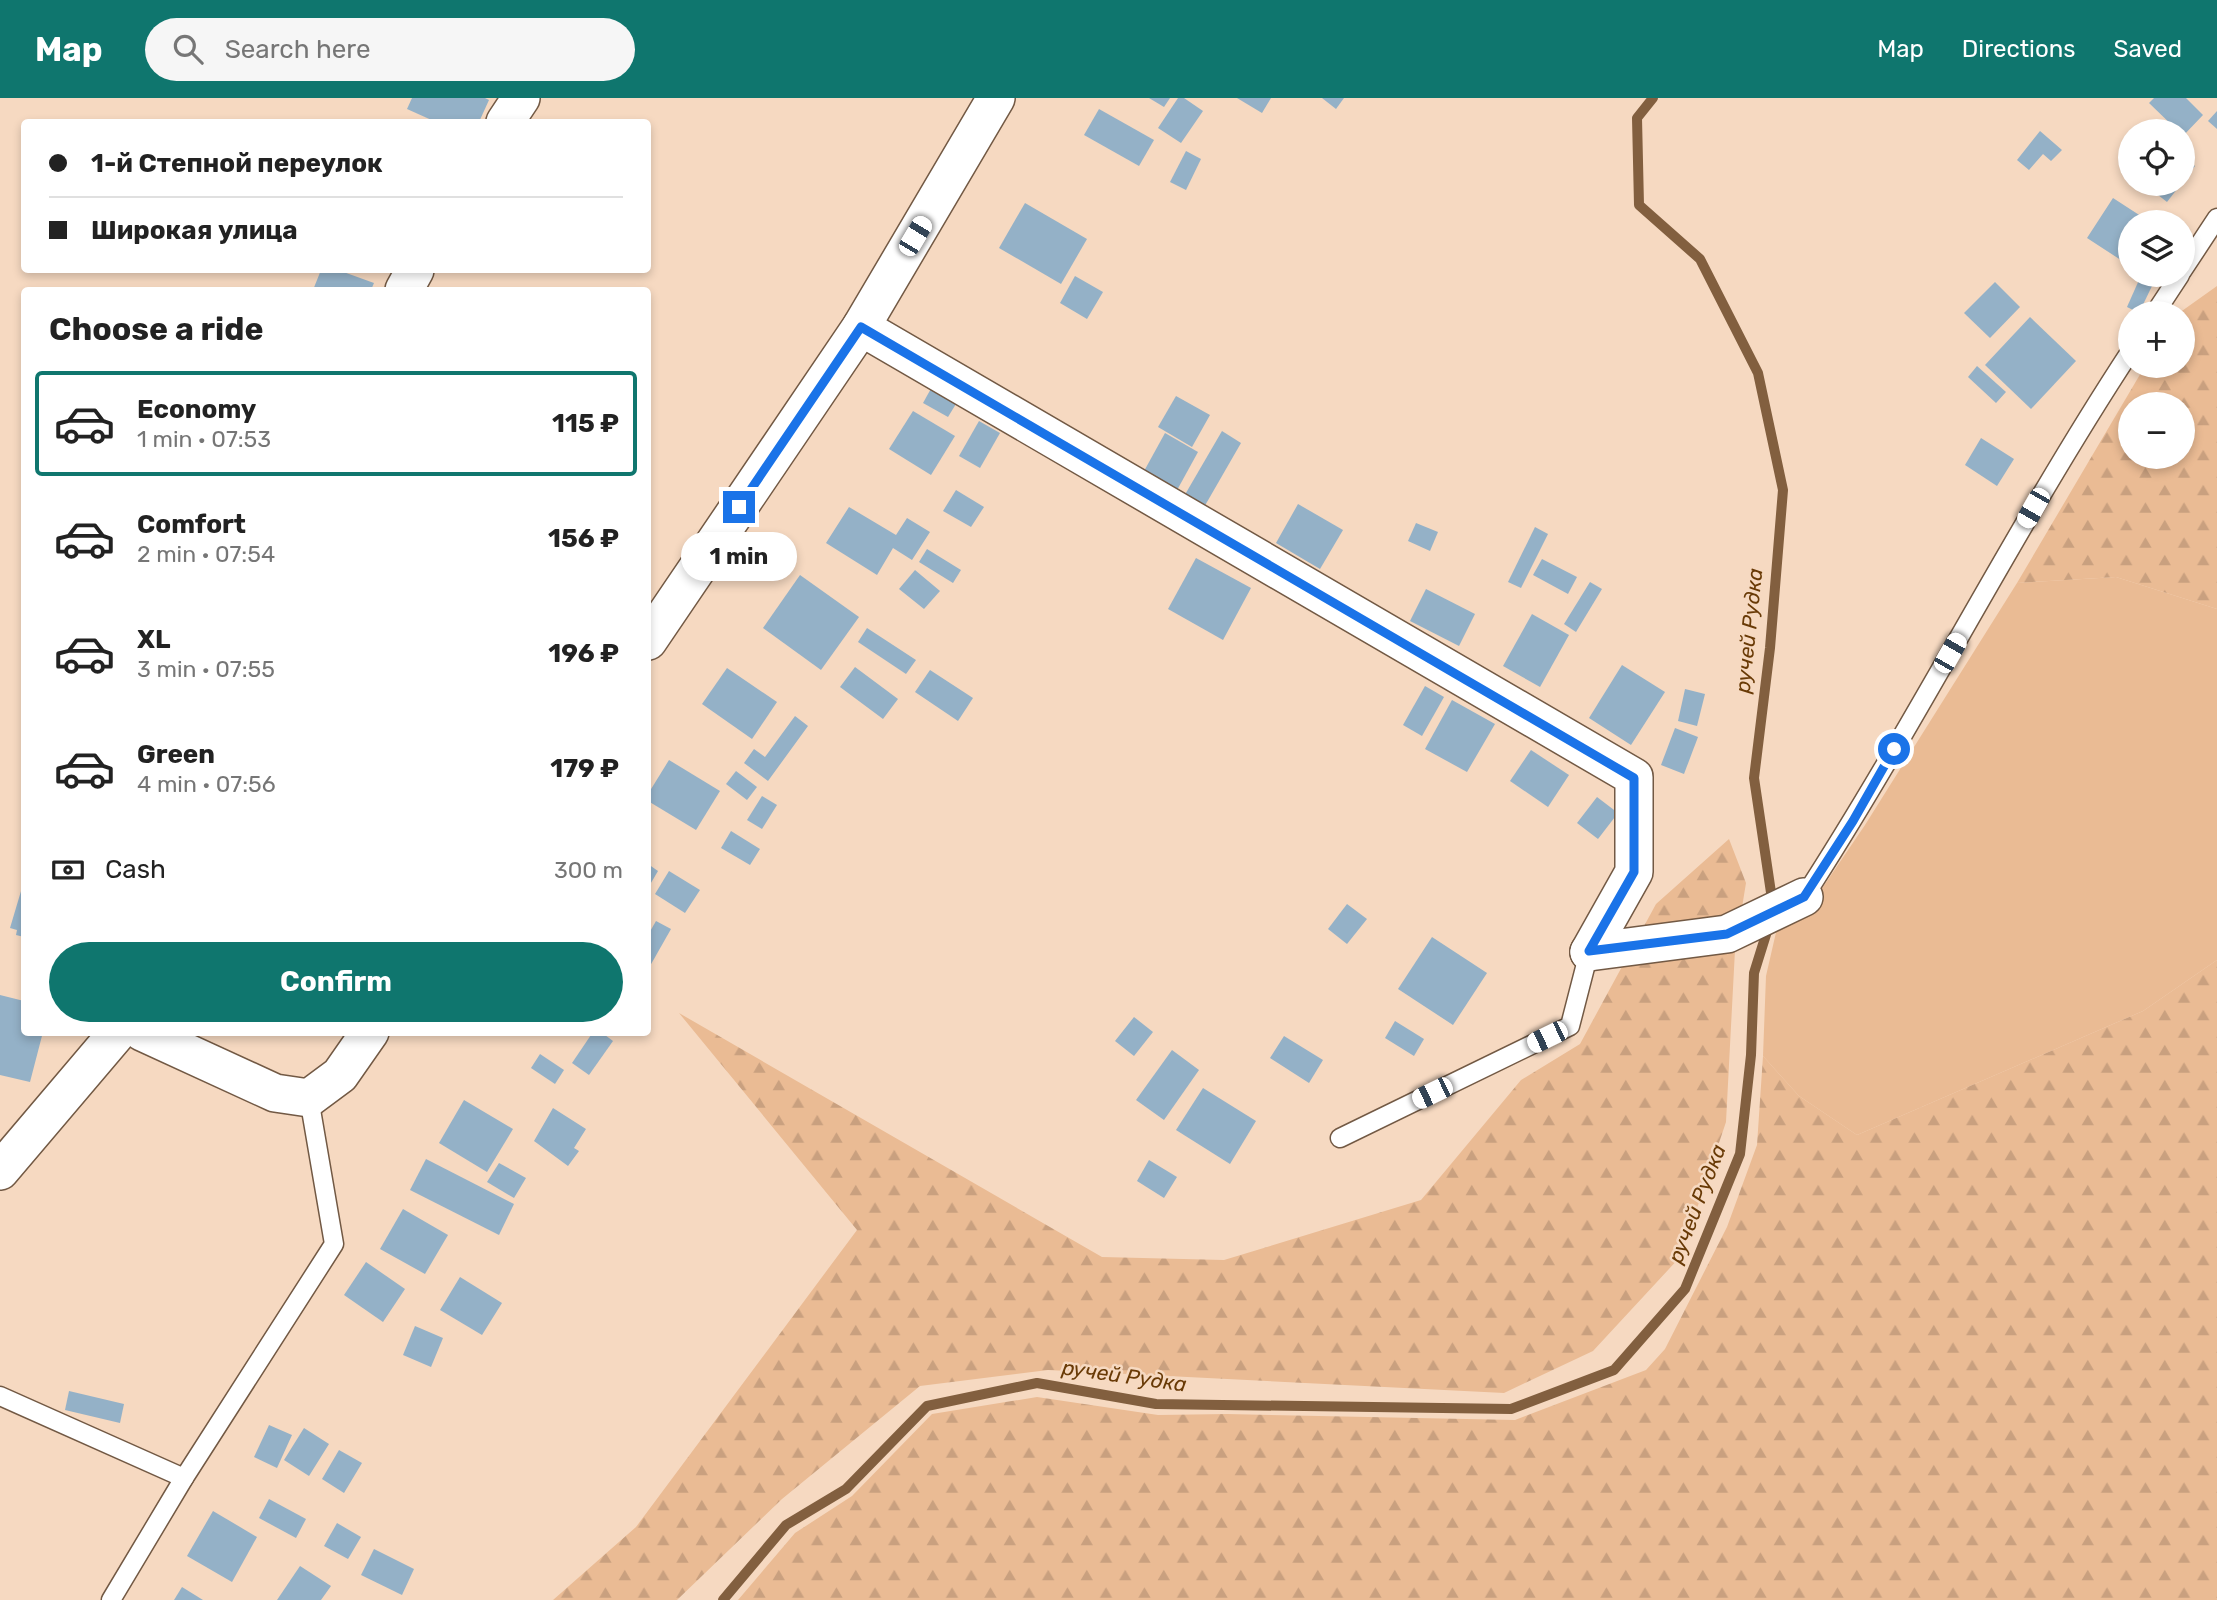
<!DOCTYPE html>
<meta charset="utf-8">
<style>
body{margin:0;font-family:Rubik,sans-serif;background:#f6f6f6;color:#222;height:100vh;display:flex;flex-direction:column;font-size:26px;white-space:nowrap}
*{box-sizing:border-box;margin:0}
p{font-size:23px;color:#767676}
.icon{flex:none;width:38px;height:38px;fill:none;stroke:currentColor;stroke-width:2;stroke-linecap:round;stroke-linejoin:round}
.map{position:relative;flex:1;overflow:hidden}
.details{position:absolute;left:21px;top:189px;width:630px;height:749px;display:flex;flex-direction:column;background:#fff;border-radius:7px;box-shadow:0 4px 10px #0003}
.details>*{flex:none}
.guide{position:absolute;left:21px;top:21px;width:630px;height:154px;border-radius:7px;box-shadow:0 4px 10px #0003;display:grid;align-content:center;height:154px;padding:0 28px;background:#fff}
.fabs{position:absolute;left:2118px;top:21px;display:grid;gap:14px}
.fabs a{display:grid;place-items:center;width:77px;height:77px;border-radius:50%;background:#fff;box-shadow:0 4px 10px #0003;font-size:35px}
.end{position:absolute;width:32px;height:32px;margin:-16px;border:9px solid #1a73e8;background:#fff;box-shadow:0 0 0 4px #fff}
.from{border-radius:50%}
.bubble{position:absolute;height:49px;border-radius:24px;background:#fff;box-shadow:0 4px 10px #0003;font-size:23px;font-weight:700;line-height:49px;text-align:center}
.car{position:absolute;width:21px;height:42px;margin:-21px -10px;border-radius:9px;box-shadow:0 0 5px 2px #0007;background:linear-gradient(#fff 24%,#345 0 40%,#fff 0 76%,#345 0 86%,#fff 0)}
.guide b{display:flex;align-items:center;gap:24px;height:66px;font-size:26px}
.guide b+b{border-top:2px solid #e0e0e0}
.guide i{width:18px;height:18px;background:#222}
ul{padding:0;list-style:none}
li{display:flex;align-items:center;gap:21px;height:105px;margin:0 14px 10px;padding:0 14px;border:4px solid transparent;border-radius:7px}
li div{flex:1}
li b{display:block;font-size:26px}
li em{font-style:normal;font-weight:700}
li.active{border-color:#0f766e}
li>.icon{width:63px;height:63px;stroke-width:1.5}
h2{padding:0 28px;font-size:32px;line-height:84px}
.pay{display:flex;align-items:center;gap:18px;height:77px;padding:0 28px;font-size:26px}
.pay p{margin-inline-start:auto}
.primary-button{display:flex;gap:14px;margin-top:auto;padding:14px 28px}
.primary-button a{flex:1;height:80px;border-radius:42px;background:#0f766e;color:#fff;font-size:28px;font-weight:700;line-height:80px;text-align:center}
header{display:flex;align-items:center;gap:42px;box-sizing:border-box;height:98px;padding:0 35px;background:#0f766e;color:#fff}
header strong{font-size:33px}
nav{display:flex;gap:38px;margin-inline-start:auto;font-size:24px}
.search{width:490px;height:63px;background:#f6f6f6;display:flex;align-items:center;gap:18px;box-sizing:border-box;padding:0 24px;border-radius:38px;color:#767676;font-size:26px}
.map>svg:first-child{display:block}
.grass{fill:#eabb94}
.forest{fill:url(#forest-firs);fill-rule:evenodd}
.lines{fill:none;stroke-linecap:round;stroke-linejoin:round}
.stream{stroke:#825f3f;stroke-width:10}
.building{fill:#94b1c7}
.service-casing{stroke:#725944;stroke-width:21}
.minor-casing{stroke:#725944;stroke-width:40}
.service{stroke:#fff;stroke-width:18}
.minor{stroke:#fff;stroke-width:37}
.route{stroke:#1a73e8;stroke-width:9}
.labels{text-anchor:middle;stroke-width:5;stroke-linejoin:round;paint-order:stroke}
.water-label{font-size:21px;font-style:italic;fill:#693a06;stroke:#f6d9c1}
</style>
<header>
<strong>Map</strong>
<div class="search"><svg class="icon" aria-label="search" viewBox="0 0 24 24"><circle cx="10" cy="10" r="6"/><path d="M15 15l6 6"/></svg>Search here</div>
<nav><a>Map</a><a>Directions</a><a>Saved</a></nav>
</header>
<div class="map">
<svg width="2217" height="1502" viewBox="0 0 2217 1502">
<defs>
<pattern id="forest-firs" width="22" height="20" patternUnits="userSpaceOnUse" patternTransform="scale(1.75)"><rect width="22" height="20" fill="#eabb94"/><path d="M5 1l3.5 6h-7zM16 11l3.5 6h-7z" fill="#c9a07f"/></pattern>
</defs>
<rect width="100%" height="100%" fill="#f6d9c1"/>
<path class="grass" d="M2116,479L2217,511V862L2143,913L1857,1037L1799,998L1763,958L1766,878L1777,830L1806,814L1865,727L2017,485Z"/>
<g class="forest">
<path d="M2217,188V511L2116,479L2017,485L2145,268H2182V215H2179ZM2130,306H2182V359H2130Z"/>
<path d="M1729,741L1746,785L1735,852L1726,1024L1681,1158L1593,1253L1504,1295L1048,1272L920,1288L782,1401L677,1502H553L636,1429L857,1132L679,915L1102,1159L1224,1162L1421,1102L1521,982L1580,946L1656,806Z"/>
<path d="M2217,862V1502H738L795,1435L852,1398L932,1316L1037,1299L1158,1317L1227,1316L1515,1322L1646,1272L1665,1251L1727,1129L1757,1047L1763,958L1799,998L1857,1037L2143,913Z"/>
</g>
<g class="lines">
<g class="stream">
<path d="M1653,0L1637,20L1639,107L1700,161L1758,275L1783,392L1770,550L1754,680L1773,808"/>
<path d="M723,1502L786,1427L846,1391L927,1308L1037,1285L1156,1306L1511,1311L1614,1272L1685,1191L1740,1056L1751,957L1754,875L1769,827"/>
</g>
</g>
<g class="building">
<path d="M412,0H485L489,2L479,24H436L407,11Z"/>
<path d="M1149,0H1170L1164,9Z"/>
<path d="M1178,0H1184L1203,13L1181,45L1158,30Z"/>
<path d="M1237,0H1271L1262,15Z"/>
<path d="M1322,0H1344L1336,11Z"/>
<path d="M2154,0H2186L2203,17L2182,39V33H2178L2149,5Z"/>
<path d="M1099,11L1154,42L1139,68L1084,37Z"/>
<path d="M2217,13V31L2208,23Z"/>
<path d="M2040,33L2062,52L2051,63L2043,56L2029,72L2017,62Z"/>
<path d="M1186,53L1201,61L1186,92L1170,84Z"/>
<path d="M2182,58L2195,68L2182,85Z"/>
<path d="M2144,86H2181L2167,104Z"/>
<path d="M2113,100L2150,124H2130V168L2087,140Z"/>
<path d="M1025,105L1087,141L1061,186L999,150Z"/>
<path d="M321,172H338L374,185L371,192H313Z"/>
<path d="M1075,178L1103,194L1087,221L1060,205Z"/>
<path d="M2139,182L2152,188L2139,215L2127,209Z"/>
<path d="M1995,184L2020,209L1990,240L1964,215Z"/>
<path d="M2030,219L2076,263L2031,311L1985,267Z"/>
<path d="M1977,268L2006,294L1996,305L1968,279Z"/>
<path d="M933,287L959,301L948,319L923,305Z"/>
<path d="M1176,298L1210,317L1192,349L1158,329Z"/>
<path d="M913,313L955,338L931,377L889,351Z"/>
<path d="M979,323L1000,335L980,370L959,358Z"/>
<path d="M1222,333L1241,345L1203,411L1183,400Z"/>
<path d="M1165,335L1198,354L1176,394L1143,375Z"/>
<path d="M1981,340L2014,361L1997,388L1965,367Z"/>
<path d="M956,392L984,409L971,429L943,413Z"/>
<path d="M1298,406L1343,432L1320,471L1276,445Z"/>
<path d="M849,409L896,437L907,420L930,434L912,462L893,450L877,477L826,445Z"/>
<path d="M1416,425L1438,434L1430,453L1408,443Z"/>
<path d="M1535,429L1548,436L1521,490L1508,484Z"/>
<path d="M927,451L961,472L953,485L919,464Z"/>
<path d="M1196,460L1251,490L1223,542L1168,511Z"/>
<path d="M1542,461L1577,479L1568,496L1533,477Z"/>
<path d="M915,472L940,493L924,511L899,491Z"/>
<path d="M800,477L859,519L821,572L763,530Z"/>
<path d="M1590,484L1602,491L1576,534L1564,526Z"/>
<path d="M1426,491L1475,516L1459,548L1410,523Z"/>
<path d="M1532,516L1569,537L1540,589L1503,568Z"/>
<path d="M867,530L916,562L906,576L858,544Z"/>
<path d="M1622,567L1665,594L1631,647L1589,620Z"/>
<path d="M855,569L898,601L883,621L840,589Z"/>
<path d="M727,570L777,604L752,641L702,606Z"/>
<path d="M930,572L973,600L958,623L915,594Z"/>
<path d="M1425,588L1444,599L1422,638L1403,627Z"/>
<path d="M1685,591L1705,596L1697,628L1678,623Z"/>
<path d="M1452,602L1495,626L1467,674L1425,651Z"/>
<path d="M795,618L808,628L768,683L744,665L754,651L765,659Z"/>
<path d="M1675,630L1698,639L1684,676L1661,667Z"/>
<path d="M1531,652L1569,677L1548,709L1510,683Z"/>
<path d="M669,662L720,693L696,732L648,703V696Z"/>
<path d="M736,673L757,689L747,702L726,686Z"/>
<path d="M762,698L777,707L762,731L747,722Z"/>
<path d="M1597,699L1618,715L1598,741L1577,725Z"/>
<path d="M731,733L760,751L750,767L721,750Z"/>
<path d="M648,766L658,773L648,790Z"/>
<path d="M669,773L700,792L685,815L655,796Z"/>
<path d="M24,783V839L16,837L17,832L10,830Z"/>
<path d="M1347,806L1367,821L1347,846L1328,831Z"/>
<path d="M656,823L671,831L650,868L648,867V837Z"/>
<path d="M1432,839L1487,875L1453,927L1398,891Z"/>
<path d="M0,897L24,903V934H43L30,984L0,977Z"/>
<path d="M1134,919L1153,934L1134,958L1115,943Z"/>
<path d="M1395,923L1424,941L1414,958L1385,940Z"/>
<path d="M593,934H601L613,943L589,977L572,965Z"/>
<path d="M1284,938L1323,962L1309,985L1270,960Z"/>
<path d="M1172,952L1199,972L1164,1022L1136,1002Z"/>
<path d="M540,956L564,972L555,986L531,970Z"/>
<path d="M1203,990L1256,1023L1230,1066L1176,1032Z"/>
<path d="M464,1002L513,1031L487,1074L439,1045Z"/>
<path d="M553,1010L586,1031L574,1050L579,1053L568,1068L534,1043Z"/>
<path d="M426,1061L514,1106L499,1137L410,1092Z"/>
<path d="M1149,1062L1177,1079L1164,1100L1137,1083Z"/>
<path d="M499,1065L526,1080L514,1100L487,1084Z"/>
<path d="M403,1111L448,1137L425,1176L380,1151Z"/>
<path d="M366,1164L405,1191L383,1224L344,1197Z"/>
<path d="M460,1179L502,1205L482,1237L440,1212Z"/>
<path d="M415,1228L443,1240L431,1269L403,1257Z"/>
<path d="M69,1293L124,1306L120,1325L65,1312Z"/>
<path d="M269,1327L292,1337L277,1370L254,1359Z"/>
<path d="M304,1330L329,1346L309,1378L284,1362Z"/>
<path d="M339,1352L362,1365L344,1395L322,1381Z"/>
<path d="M269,1401L306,1421L296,1440L259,1420Z"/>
<path d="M213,1413L257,1439L232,1484L187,1458Z"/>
<path d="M337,1425L361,1439L348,1461L324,1448Z"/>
<path d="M374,1451L414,1471L402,1497L361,1477Z"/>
<path d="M300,1468L331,1488L321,1502H277Z"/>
<path d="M182,1489L203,1502H174Z"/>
</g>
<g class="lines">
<g class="service-casing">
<g id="service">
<path d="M2182,173L2217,120"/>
<path d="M2155,215L2180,177"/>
<path d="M1804,799C1919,621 2014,431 2130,254"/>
<path d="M1340,1040L1570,928L1589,854"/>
<path d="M0,1298L184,1380"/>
<path d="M111,1502L184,1380L334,1146L309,1000"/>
</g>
</g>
<g class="minor-casing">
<g id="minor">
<path d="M505,24L521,0"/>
<path d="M404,192L415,172"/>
<path d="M861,229L1634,679V774L1589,854"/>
<path d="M648,543L861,229L996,0"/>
<path d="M1589,854L1727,836L1804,799"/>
<path d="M142,934L275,995L309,1000L340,977L370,934"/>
<path d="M0,1073L118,934"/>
</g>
</g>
<use href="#service" class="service"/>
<use href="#minor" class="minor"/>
</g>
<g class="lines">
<path class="route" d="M739,409L861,229L1634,680V774L1589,853L1727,836L1804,799L1853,723L1894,651"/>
</g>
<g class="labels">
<g class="water-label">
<text transform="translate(1749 533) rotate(-84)" y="7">ручей Рудка</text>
<text transform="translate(1697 1106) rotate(-69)" y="7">ручей Рудка</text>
<text transform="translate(1124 1278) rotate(8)" y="7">ручей Рудка</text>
</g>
</g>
</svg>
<div class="fabs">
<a><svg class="icon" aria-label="locate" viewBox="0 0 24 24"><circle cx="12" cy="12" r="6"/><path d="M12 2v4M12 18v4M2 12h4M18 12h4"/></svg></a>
<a><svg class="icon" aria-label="layers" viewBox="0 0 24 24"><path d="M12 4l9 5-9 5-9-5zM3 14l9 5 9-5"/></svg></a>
<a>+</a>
<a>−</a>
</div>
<i class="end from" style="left:1894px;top:651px"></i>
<i class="end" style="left:739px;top:409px"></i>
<div class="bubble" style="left:681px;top:434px;width:116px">1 min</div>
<i class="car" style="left:915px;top:138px;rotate:31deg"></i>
<i class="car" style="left:2033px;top:410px;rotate:210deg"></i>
<i class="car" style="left:1950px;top:555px;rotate:30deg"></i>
<i class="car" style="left:1547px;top:939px;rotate:244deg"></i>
<i class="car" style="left:1432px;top:995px;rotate:244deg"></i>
<div class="guide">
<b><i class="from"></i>1-й Степной переулок</b>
<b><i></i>Широкая улица</b>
</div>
<section class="details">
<h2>Choose a ride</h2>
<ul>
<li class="active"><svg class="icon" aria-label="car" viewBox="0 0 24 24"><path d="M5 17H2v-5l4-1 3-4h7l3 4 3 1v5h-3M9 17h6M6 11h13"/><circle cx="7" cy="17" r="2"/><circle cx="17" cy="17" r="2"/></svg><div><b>Economy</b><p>1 min · 07:53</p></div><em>115 ₽</em></li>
<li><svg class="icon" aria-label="car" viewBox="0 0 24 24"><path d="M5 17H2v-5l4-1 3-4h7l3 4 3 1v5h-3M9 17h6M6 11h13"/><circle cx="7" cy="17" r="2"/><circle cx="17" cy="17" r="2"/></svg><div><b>Comfort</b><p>2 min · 07:54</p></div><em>156 ₽</em></li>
<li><svg class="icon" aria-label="car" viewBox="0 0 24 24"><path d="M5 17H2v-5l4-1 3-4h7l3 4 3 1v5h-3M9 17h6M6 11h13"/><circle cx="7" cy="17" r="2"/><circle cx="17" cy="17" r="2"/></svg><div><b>XL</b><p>3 min · 07:55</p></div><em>196 ₽</em></li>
<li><svg class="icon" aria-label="car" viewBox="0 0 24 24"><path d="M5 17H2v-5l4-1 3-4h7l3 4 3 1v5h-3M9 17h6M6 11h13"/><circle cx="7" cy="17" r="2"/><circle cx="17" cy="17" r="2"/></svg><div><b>Green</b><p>4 min · 07:56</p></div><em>179 ₽</em></li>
</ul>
<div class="pay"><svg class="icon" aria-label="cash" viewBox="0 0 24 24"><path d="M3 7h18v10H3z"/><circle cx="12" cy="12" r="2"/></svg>Cash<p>300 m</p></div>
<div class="primary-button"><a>Confirm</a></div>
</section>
</div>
